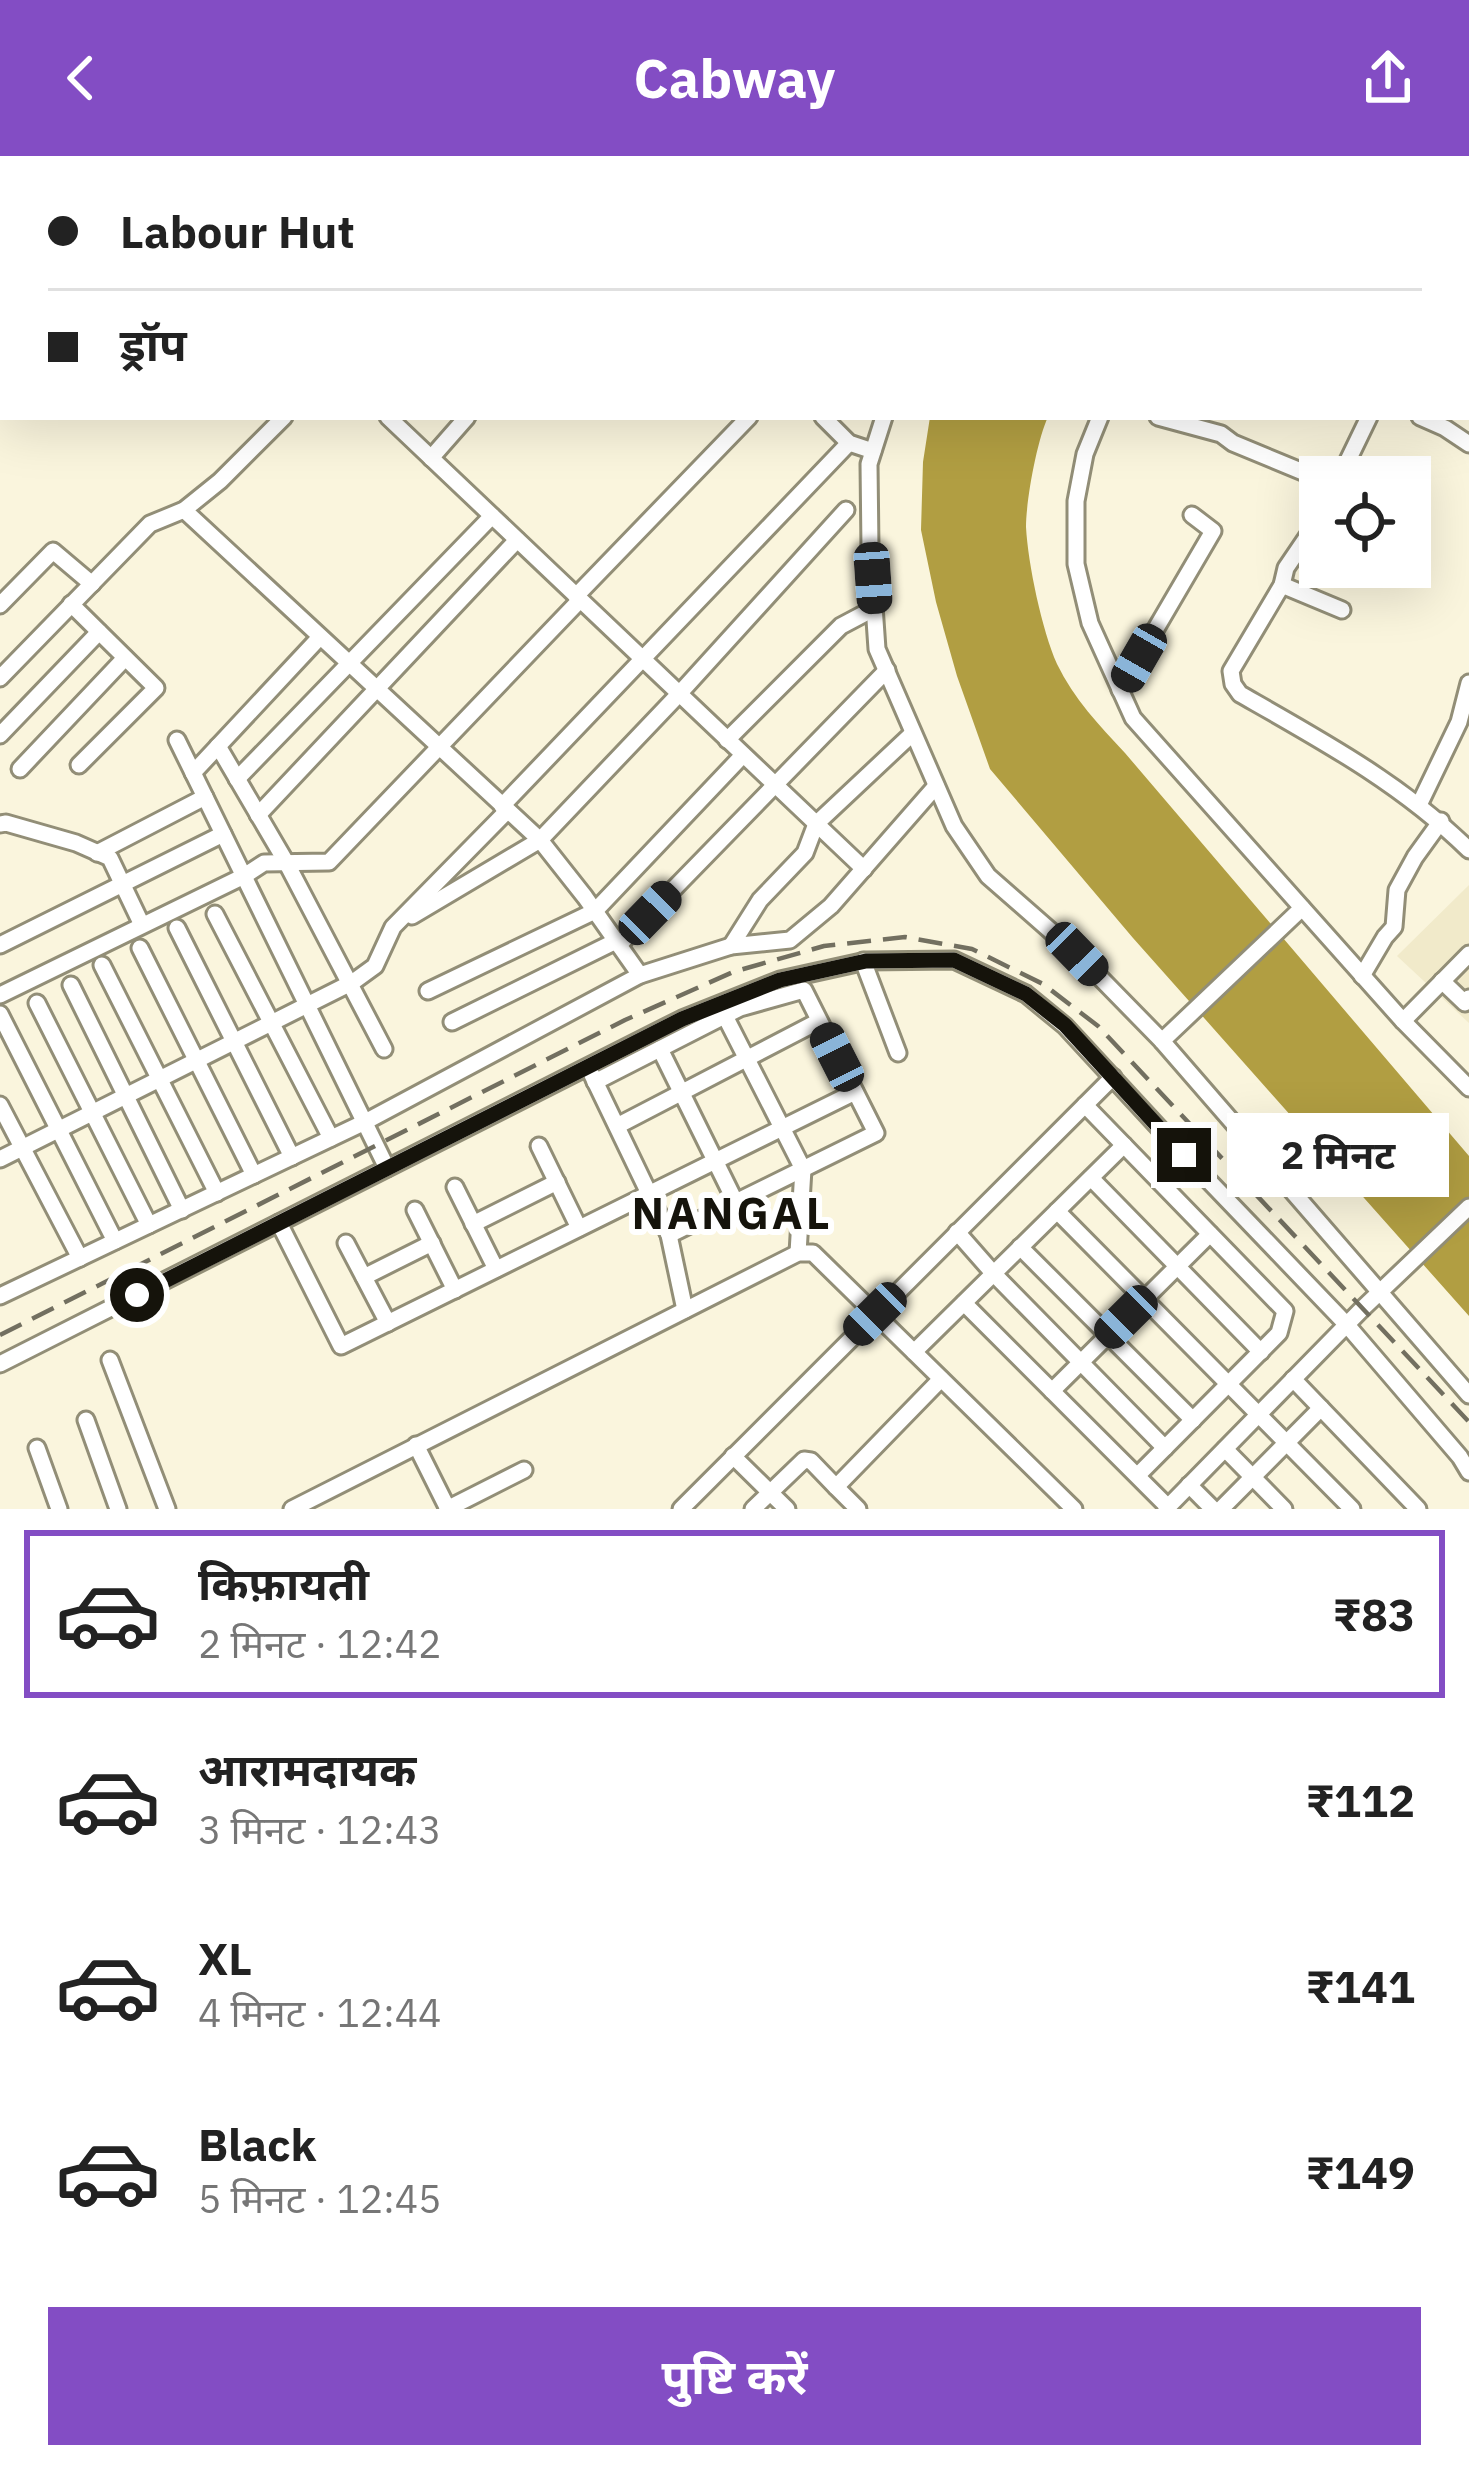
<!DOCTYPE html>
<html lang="hi">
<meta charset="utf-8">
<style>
body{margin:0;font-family:"IBM Plex Sans","Noto Sans Devanagari",sans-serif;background:#f6f6f6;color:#222;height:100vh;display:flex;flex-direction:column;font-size:45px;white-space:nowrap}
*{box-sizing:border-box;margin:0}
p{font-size:39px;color:#767676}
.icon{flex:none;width:66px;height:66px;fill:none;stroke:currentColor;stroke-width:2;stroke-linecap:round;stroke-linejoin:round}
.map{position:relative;height:1353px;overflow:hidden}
.side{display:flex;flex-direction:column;background:#fff;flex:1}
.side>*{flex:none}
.hud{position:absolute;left:0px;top:0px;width:1470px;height:264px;box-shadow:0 12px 48px #0002;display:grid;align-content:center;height:264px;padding:0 48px;background:#fff}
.fabs{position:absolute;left:1299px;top:300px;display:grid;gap:24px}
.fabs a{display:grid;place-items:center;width:132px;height:132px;border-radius:0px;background:#fff;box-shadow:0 12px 48px #0002;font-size:60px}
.end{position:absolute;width:54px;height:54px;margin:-27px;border:15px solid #15130b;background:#fff;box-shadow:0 0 0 6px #fff}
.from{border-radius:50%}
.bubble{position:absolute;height:84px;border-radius:0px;background:#fff;box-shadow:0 12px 48px #0002;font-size:39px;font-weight:700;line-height:84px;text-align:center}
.car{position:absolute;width:36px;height:72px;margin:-36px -18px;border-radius:15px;box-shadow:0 0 9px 3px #0007;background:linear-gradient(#222 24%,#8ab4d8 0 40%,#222 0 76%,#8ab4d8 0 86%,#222 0)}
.hud b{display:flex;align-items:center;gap:42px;height:114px;font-size:45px}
.hud b+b{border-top:3px solid #e0e0e0}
.hud i{width:30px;height:30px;background:#222}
ul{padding:21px 0 0;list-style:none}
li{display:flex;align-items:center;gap:36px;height:168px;margin:0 24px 18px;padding:0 24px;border:6px solid transparent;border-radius:0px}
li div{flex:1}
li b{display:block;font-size:45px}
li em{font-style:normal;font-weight:700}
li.current{border-color:#834dc4}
li>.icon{width:108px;height:108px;stroke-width:1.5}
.primary-button{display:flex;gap:24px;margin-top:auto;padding:24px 48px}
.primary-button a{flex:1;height:138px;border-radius:0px;background:#834dc4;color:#fff;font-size:48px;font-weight:700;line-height:138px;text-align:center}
header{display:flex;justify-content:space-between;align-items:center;height:156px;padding:0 48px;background:#834dc4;color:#fff;font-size:54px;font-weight:700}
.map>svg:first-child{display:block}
.built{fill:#f1eaca}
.water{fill:#b19e42}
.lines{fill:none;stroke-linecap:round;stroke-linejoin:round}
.minor-casing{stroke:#928e77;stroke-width:21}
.minor{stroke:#fff;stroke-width:15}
.rail{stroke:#726f60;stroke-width:4.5;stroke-dasharray:24 12;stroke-linecap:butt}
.route{stroke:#15130b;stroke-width:15}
.labels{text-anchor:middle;stroke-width:12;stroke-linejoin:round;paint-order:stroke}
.district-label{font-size:45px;font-weight:bold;letter-spacing:3px;fill:#15130b;stroke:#fff}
</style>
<header><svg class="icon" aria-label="back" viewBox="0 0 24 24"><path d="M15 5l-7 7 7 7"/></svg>Cabway<svg class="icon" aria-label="share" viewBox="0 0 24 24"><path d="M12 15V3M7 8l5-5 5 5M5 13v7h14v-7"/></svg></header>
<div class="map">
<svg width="1469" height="1353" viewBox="0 0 1469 1353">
<rect width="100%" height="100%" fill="#faf5dd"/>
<path class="built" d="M1469,729V867L1397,800Z"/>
<path class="water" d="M930,261H1048C1037,284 1026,345 1026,371C1028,408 1042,474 1057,508C1074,543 1099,569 1125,597L1469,1000V1160L1133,782L990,613L957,520L936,446L921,374L923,306Z"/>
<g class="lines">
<g class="minor-casing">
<g id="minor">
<path d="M788,0L793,3"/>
<path d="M936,0L940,3"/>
<path d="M40,3L42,0"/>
<path d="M835,3L837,0"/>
<path d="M1023,3L1025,0"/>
<path d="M1257,3L1259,0"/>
<path d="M1438,3L1441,0"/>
<path d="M0,8L3,9"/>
<path d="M0,93L3,86"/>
<path d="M0,159L3,160"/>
<path d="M388,261L864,713"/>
<path d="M823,261L849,287L873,295"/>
<path d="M884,261L869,308L870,392L877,493L954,670L988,720L1077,798L1162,885L1469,1239"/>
<path d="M1100,261L1085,298L1076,345V408L1090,467L1133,562L1403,865L1469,932"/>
<path d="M1158,261L1221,278L1233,287L1320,323"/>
<path d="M1420,261L1445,272L1469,288"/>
<path d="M431,302L467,261"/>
<path d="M1340,321L1369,261"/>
<path d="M184,354L540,684L585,741L640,819"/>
<path d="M1320,362L1286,412L1282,429L1231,515L1233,528L1240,538C1321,584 1402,628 1469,694"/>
<path d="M1282,429L1342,454"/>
<path d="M576,440L749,261"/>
<path d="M71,448L156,532L79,609"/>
<path d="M0,449L53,395L92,428"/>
<path d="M0,522L150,368L184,354L220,325L284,261"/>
<path d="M1120,534L1213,375L1192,359"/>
<path d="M0,579L99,476"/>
<path d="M177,584L387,1012"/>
<path d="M727,584L841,470L875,452"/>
<path d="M218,590L286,706L384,893"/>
<path d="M20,613L125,502"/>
<path d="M193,617L320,481"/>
<path d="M237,623L492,360"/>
<path d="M1419,649L1459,566L1469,527"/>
<path d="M502,650L849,287"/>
<path d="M258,659L517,384"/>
<path d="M0,668L6,667L76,687L110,702L142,769"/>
<path d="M97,697L205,641"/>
<path d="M215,758L331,982"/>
<path d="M412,760L540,684L679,538L846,354"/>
<path d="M177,772L292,1001"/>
<path d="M0,789L223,678"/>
<path d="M619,789L887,514"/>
<path d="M731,790L760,744L805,697L816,668L913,577"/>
<path d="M140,792L254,1019"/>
<path d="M863,805L898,897"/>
<path d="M102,809L217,1037"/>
<path d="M1362,820L1385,781L1394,771L1397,734L1415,701L1441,665"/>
<path d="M1442,825L1465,847L1469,842"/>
<path d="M71,829L182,1054"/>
<path d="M428,835L595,755L743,599"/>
<path d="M0,839L244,720L264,707L329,706L580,444"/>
<path d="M37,847L149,1069"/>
<path d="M0,858L115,1085"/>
<path d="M725,860L803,1013L798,1097"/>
<path d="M1403,865L1469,798"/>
<path d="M452,866L616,785"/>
<path d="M1162,885L1302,752"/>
<path d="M660,893L736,1047"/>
<path d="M592,919L669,1079L685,1154"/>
<path d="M595,926L740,852L804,834L876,977L669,1079"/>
<path d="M0,949L80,1102"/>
<path d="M1085,949L1285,1155L1279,1177L1138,1319"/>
<path d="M617,970L819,865"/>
<path d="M539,990L579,1072"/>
<path d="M0,1003L353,826L375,810L393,771L507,655"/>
<path d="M1091,1022L1261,1196"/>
<path d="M455,1031L496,1113"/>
<path d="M415,1054L455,1134"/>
<path d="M1057,1055L1352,1353"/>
<path d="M279,1067L341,1190L855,936"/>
<path d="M473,1068L557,1026"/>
<path d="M957,1076L993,1117L1165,1292"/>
<path d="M346,1087L388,1167"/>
<path d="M1020,1091L1193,1264"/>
<path d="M364,1121L432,1087"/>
<path d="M0,1140L365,966L640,819L731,790L790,784L831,750L936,630"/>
<path d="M964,1147L1168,1351"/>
<path d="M914,1196L1124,989"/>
<path d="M110,1204L167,1353"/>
<path d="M0,1208L682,863L780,824L866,805L954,804L1026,838L1065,870L1184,999L1347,1169L1460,1301L1469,1316"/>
<path d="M1293,1223L1418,1353"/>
<path d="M1052,1235L1210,1078"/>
<path d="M86,1264L118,1353"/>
<path d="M416,1289L448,1353"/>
<path d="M37,1292L59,1353"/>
<path d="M1225,1293L1284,1353"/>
<path d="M733,1300L787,1353"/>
<path d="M1189,1329L1213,1353"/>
<path d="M836,1331L858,1353"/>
<path d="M292,1353L798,1097H813L1074,1353"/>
<path d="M447,1353L524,1314"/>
<path d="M681,1353L1113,921"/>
<path d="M753,1353L804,1304L811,1305L836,1331L941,1223"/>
<path d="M1166,1353L1362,1153L1469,1051"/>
<path d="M1221,1353L1321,1252"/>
</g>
</g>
<use href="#minor" class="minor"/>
<path class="rail" d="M0,1179L625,864L733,816L824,790L905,781L972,793L1043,828L1098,870L1469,1266"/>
</g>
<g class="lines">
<path class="route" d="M137,1139L682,863L780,824L866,805L954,804L1026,838L1065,869L1184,999"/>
</g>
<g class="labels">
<g class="district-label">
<text x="732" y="1073">NANGAL</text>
</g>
</g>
</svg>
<div class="fabs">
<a><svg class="icon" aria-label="locate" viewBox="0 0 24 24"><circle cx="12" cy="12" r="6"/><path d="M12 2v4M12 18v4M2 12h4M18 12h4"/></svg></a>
</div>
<i class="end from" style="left:137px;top:1139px"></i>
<i class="end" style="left:1184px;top:999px"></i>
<div class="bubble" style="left:1227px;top:957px;width:222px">2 मिनट</div>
<i class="car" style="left:873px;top:422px;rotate:176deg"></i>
<i class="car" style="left:1139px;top:502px;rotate:210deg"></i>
<i class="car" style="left:650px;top:757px;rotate:44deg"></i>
<i class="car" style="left:1077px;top:798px;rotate:136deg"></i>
<i class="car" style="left:837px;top:901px;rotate:333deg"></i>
<i class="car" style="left:875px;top:1158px;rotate:225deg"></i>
<i class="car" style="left:1126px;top:1161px;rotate:225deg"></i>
<div class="hud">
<b><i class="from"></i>Labour Hut</b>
<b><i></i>ड्रॉप</b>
</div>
</div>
<section class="side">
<ul>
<li class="current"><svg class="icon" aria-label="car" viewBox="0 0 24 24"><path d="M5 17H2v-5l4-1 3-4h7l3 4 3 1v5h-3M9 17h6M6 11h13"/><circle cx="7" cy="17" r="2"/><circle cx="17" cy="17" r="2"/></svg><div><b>किफ़ायती</b><p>2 मिनट · 12:42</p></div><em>₹83</em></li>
<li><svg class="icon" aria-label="car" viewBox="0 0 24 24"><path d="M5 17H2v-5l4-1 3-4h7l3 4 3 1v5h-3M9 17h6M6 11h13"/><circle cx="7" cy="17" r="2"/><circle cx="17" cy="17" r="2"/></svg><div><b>आरामदायक</b><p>3 मिनट · 12:43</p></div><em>₹112</em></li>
<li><svg class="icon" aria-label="car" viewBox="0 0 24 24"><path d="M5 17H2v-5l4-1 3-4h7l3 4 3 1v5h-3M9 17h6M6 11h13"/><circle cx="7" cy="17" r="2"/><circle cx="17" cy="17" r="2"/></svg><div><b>XL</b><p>4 मिनट · 12:44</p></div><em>₹141</em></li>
<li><svg class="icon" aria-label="car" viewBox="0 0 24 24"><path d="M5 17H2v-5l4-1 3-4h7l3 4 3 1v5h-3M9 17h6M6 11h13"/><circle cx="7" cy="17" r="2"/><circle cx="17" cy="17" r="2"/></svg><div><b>Black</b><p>5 मिनट · 12:45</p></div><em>₹149</em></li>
</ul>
<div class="primary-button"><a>पुष्टि करें</a></div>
</section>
